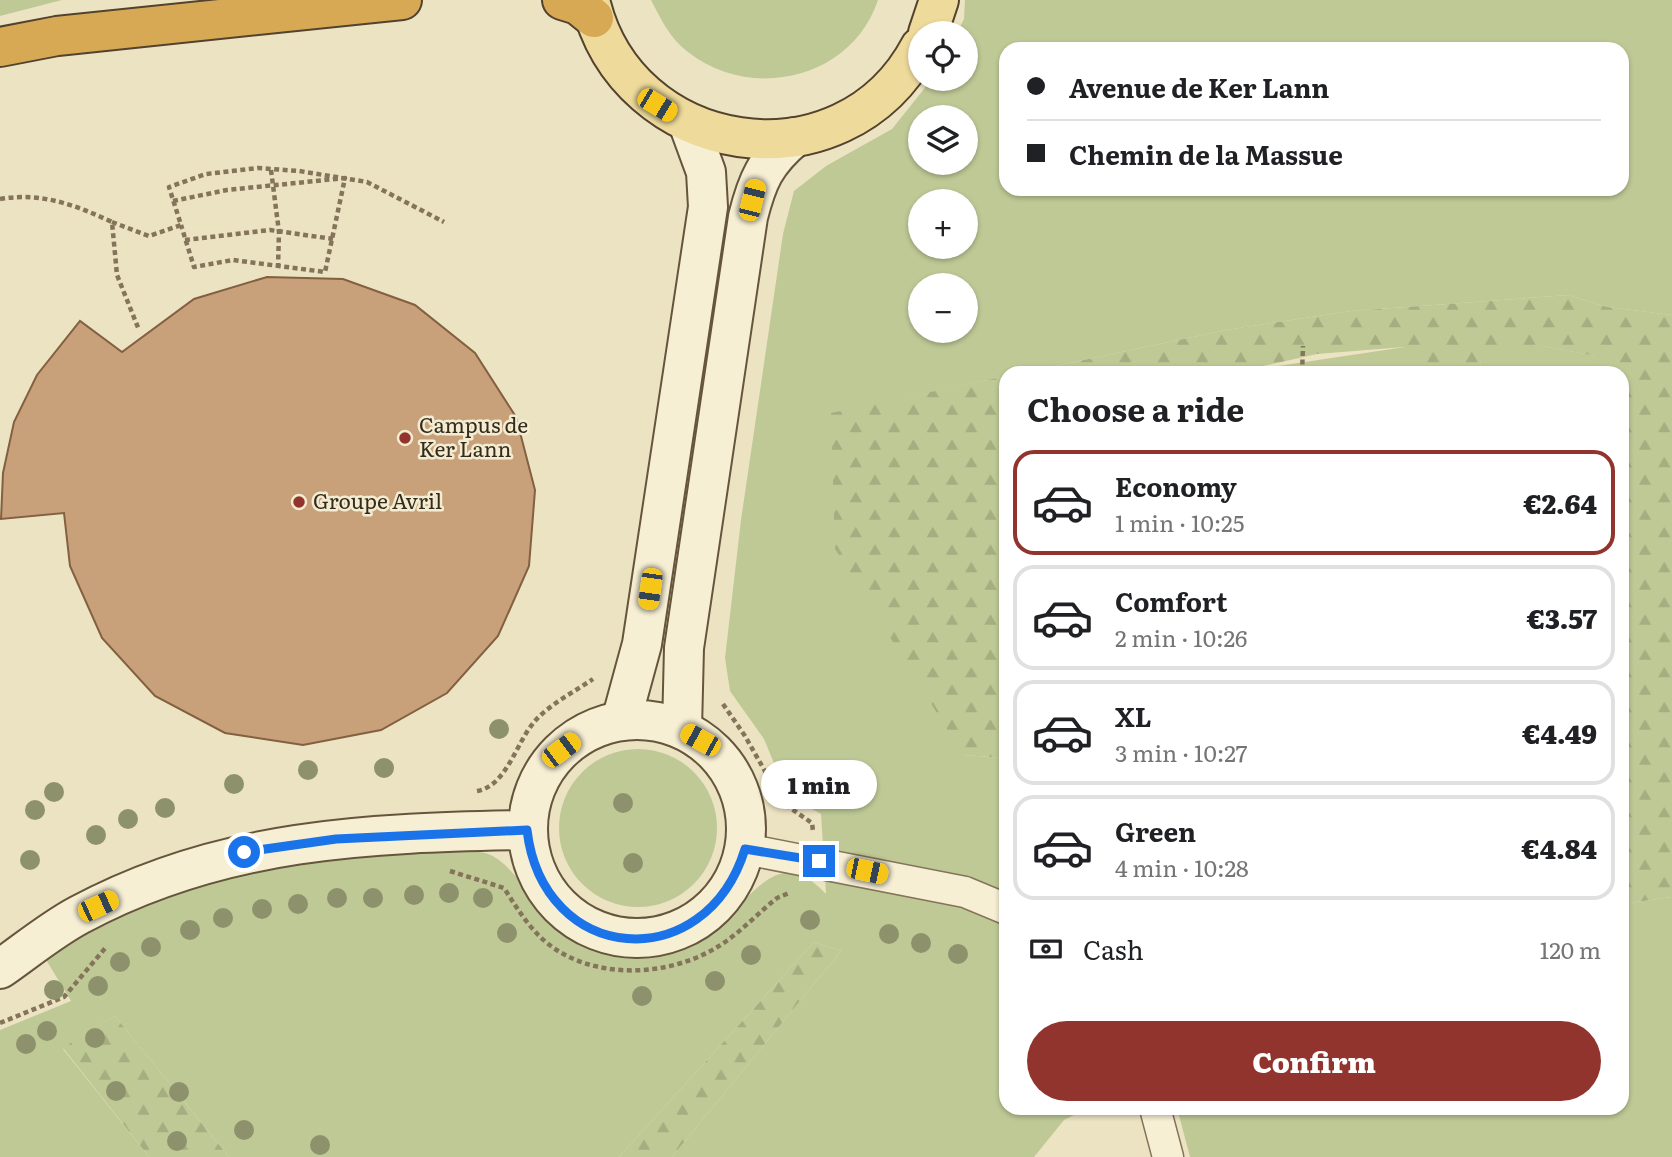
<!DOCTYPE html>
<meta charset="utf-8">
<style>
body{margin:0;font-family:Literata,serif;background:#f6f6f6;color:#202124;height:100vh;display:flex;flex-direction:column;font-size:26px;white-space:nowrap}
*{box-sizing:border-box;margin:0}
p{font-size:23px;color:#757577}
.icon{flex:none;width:38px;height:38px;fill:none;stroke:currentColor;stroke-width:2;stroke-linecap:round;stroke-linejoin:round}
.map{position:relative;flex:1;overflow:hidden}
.details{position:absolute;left:999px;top:366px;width:630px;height:749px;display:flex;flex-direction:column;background:#fff;border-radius:21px;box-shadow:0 2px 5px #0004}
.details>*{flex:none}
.guide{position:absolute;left:999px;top:42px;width:630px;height:154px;border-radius:21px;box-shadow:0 2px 5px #0004;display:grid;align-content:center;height:154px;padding:0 28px;background:#fff}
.tools{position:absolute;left:908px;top:21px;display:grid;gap:14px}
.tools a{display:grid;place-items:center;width:70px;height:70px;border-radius:50%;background:#fff;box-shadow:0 2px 5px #0004;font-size:35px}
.end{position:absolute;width:32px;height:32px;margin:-16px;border:9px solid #1a73e8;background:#fff;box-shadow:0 0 0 4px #fff}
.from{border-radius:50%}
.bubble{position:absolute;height:49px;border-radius:24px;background:#fff;box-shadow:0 2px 5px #0004;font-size:23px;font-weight:800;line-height:49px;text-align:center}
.car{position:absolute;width:21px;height:42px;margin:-21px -10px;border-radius:9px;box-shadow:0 0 5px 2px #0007;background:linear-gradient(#f5c518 24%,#345 0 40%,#f5c518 0 76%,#345 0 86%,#f5c518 0)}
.guide b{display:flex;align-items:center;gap:24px;height:66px;font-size:26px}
.guide b+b{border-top:2px solid #e0e0e0}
.guide i{width:18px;height:18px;background:#202124}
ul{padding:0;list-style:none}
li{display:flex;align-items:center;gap:21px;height:105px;margin:0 14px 10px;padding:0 14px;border:4px solid #e0e0e0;border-radius:21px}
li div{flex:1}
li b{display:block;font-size:26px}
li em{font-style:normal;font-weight:800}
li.active{border-color:#91342d}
li>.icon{width:63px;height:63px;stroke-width:1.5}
h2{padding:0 28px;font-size:32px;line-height:84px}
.pay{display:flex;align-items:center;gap:18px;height:77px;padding:0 28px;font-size:26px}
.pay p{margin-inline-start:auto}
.action{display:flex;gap:14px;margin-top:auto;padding:14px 28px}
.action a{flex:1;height:80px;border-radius:42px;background:#91342d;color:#fff;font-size:28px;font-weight:800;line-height:80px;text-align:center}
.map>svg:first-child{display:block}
.grass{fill:#bfc996;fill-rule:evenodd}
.forest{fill:url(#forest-firs)}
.building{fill:#c8a079;stroke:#826041;stroke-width:2}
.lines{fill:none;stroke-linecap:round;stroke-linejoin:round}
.street-casing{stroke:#84745a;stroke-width:33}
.secondary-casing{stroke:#66553d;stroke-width:42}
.primary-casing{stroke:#52422e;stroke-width:42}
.highway-casing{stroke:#52422e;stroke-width:42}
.path{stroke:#84745a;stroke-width:4.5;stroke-dasharray:5 3.5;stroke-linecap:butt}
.street{stroke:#f7efd4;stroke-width:30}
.secondary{stroke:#f7efd4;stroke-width:38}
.primary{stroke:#eedb9b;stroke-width:38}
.highway{stroke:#d8a955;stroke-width:38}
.tree{fill:#8e926c}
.route{stroke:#1a73e8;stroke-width:9}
.poi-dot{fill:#91342d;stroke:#f3ecd1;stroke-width:2.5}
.labels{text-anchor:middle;stroke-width:5;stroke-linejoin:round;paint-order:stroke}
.poi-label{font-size:21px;fill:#352b1d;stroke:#f3ecd1;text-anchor:start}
</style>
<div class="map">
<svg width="1672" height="1157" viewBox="0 0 1672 1157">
<defs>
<pattern id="forest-firs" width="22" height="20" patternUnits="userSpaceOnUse" patternTransform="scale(1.75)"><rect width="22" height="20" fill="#bfc996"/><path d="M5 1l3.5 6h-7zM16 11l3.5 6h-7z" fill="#a5ad81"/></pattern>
</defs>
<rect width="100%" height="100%" fill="#ece3c2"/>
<g class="grass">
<path d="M0,0H62L0,16Z"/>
<path d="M651,0H878C852,79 751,102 688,52C670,39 661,19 651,0Z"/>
<path d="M965,0H1672V315L1607,307L1569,295L1351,311L1226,330L1022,373H1006V376L831,414L963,755L1006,758V1108H1088L1064,1120L1034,1157H672L841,951L814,942L619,1157H229L115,1016L63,1049L149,1157H0V1030L71,1001L45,958C114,916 198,873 279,862C317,857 357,856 395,854C418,853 464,848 485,853C505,858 522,885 534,900C559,930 592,945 630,948C659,949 691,943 716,926C752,901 777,841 826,894L821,814L794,799L781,780L764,739L730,691L725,658L741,520L783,234L794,191L826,166L892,129L932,79H966V33H957L964,19ZM1006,49H1622V189H1006ZM920,117H966V163H920ZM920,201H966V247H920ZM920,285H966V331H920Z"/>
<path d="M1479,346H1542L1596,356L1594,373H1481Z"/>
<path d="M1405,347V373H1232Z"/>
<circle cx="638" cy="828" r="79"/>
<path d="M1672,897V1157H1190L1177,1108H1622V904Z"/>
</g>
<g class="forest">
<path d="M1569,295L1607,307L1672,315V897L1622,904V373H1594L1595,356L1542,346H1480L1481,373H1405L1404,347L1317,354L1231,373H1022L1226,330L1351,311Z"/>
<path d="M1006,376V758L963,755L835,549L831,413Z"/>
<path d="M814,942L841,951L672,1157H619Z"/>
<path d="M115,1016L229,1157H149L63,1048Z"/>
</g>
<path class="building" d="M267,277L343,279L415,305L475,353L516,417L535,490L529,566L498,636L447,693L381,730L303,745L225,733L155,696L102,638L70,566L64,513L1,519L3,473L14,422L37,375L80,321L122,352L194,299Z"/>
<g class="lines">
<g class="street-casing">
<g id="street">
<path d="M745,849L965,892L1006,909"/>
<path d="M1155,1108L1168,1157"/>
</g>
</g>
<g class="secondary-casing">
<g id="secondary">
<circle cx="637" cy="829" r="109"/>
<path d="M621,721L642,644L708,207L706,172L688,123"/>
<path d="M682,729L684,648L748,217C757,181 765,162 795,137"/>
<path d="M0,969C26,951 51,930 79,915C222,838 368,833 527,830"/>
</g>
</g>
<g class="primary-casing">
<g id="primary">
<path d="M590,0C626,158 843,192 920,47"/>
<path d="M928,33L939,0"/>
</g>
</g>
<g class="highway-casing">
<g id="highway">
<path d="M562,0L578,5L594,18"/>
<path d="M0,47L57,36L402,0"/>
</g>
</g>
<g class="path">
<path d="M271,170L279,232L278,267"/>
<path d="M0,199C42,192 75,205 112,222L117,275L139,330"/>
<path d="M173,201L227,190L345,178L325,272L233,260L194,267L181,225"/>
<path d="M112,222L149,236L181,225L169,187L206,174L258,168L299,171L367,182L444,222"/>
<path d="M185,240L270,230L333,239"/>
<path d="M1302,373L1303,346"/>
<path d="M723,704L745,736L783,803L812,823L813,831"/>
<path d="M477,791C507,786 516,742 535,721C550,704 574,692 593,679"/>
<path d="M450,871L504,888C517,908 528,927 547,943C594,981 670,977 719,946C740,933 758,913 777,898L789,893"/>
<path d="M0,1023L64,997L107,946"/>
</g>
<use href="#street" class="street"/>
<use href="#secondary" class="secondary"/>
<use href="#primary" class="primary"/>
<use href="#highway" class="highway"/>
</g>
<g class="tree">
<circle cx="499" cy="729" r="10"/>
<circle cx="384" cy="768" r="10"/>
<circle cx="308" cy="770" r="10"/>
<circle cx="234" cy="784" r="10"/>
<circle cx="54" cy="792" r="10"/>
<circle cx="623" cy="803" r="10"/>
<circle cx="165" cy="808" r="10"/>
<circle cx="35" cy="810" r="10"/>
<circle cx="128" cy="819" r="10"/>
<circle cx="96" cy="835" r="10"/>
<circle cx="30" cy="860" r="10"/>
<circle cx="633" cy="863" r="10"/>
<circle cx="449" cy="893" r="10"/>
<circle cx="414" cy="895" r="10"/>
<circle cx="337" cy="898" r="10"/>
<circle cx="373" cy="898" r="10"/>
<circle cx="483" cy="898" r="10"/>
<circle cx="298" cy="904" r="10"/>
<circle cx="262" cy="909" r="10"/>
<circle cx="223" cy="918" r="10"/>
<circle cx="810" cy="920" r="10"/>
<circle cx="190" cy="930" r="10"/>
<circle cx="507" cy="933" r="10"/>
<circle cx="889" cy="934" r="10"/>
<circle cx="921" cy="943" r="10"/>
<circle cx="151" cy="947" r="10"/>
<circle cx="958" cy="954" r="10"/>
<circle cx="751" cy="955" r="10"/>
<circle cx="120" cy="962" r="10"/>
<circle cx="715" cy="981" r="10"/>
<circle cx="98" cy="986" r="10"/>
<circle cx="54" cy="990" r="10"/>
<circle cx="642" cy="996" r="10"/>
<circle cx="47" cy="1031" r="10"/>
<circle cx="95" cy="1038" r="10"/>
<circle cx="26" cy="1044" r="10"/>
<circle cx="116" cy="1091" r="10"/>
<circle cx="179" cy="1092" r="10"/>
<circle cx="244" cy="1130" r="10"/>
<circle cx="177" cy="1141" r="10"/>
<circle cx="320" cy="1145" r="10"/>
</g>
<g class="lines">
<path class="route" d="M244,852L336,839L527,830C543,965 705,978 745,849L819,861"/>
</g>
<g class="poi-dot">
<circle cx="405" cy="438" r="7"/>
<circle cx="299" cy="502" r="7"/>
</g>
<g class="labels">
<g class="poi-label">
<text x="419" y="433">Campus de<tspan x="419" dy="24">Ker Lann</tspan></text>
<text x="313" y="509">Groupe Avril</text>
</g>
</g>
</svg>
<div class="tools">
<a><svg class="icon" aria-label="locate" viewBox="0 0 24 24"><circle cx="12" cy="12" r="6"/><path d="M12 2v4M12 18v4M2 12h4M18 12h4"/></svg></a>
<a><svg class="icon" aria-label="layers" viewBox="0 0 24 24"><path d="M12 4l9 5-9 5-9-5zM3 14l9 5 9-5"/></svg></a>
<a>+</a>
<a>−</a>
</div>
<i class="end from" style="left:244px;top:852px"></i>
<i class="end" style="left:819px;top:861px"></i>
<div class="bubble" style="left:761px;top:760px;width:116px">1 min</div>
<i class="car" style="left:657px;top:105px;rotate:121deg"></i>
<i class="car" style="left:752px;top:200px;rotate:14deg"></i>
<i class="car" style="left:650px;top:589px;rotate:188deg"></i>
<i class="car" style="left:700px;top:740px;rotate:299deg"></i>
<i class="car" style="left:561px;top:750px;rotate:53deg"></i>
<i class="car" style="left:867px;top:871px;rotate:102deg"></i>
<i class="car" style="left:98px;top:906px;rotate:65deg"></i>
<div class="guide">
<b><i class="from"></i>Avenue de Ker Lann</b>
<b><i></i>Chemin de la Massue</b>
</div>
<section class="details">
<h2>Choose a ride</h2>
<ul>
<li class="active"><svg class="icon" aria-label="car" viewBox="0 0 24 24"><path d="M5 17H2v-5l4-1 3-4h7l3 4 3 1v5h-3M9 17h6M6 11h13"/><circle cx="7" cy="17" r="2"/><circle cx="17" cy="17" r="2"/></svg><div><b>Economy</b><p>1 min · 10:25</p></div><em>€2.64</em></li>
<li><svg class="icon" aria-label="car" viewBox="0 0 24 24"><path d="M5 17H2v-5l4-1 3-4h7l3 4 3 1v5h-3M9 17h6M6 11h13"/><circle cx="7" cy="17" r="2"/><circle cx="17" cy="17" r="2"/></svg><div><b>Comfort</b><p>2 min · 10:26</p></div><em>€3.57</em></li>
<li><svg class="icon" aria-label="car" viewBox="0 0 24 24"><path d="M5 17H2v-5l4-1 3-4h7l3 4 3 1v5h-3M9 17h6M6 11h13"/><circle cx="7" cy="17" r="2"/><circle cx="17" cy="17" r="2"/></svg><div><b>XL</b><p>3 min · 10:27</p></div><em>€4.49</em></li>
<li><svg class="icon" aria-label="car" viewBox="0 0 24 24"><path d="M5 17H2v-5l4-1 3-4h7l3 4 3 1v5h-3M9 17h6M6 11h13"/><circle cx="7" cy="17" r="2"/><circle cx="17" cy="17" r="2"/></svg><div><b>Green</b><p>4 min · 10:28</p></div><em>€4.84</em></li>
</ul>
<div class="pay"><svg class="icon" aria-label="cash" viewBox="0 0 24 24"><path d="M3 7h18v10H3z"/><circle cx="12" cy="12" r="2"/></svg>Cash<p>120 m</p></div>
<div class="action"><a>Confirm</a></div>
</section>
</div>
